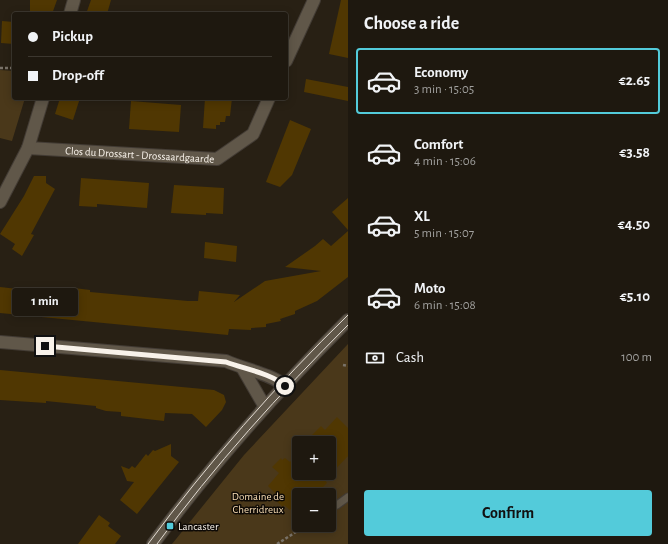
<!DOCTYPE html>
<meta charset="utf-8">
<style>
body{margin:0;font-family:"Alegreya Sans",sans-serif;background:#2b251d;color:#f1f3f6;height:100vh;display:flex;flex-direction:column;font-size:15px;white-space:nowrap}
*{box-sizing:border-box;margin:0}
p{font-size:13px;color:#a1a09e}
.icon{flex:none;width:22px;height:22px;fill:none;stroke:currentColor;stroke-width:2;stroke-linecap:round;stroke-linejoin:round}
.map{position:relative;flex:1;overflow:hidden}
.sheet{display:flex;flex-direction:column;background:#1e180f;width:320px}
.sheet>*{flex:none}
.banner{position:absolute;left:12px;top:12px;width:276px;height:88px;border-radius:4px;box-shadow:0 2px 10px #0003,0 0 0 1px #3c372f;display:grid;align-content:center;height:88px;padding:0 16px;background:#1e180f}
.fabs{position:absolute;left:292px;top:436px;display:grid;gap:8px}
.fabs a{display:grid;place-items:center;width:44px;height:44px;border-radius:4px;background:#1e180f;box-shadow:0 2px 10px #0003,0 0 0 1px #3c372f;font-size:20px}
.end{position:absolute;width:18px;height:18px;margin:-9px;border:5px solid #f8f2ea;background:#111;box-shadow:0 0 0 2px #111}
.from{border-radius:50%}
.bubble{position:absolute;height:28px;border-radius:4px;background:#1e180f;box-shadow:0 2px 10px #0003,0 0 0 1px #3c372f;font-size:13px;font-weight:700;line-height:28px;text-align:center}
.banner b{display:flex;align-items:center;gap:14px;height:38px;font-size:15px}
.banner b+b{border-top:1px solid #3c372f}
.banner i{width:10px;height:10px;background:#f1f3f6}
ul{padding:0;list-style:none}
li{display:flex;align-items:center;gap:12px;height:66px;margin:0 8px 6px;padding:0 8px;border:2px solid transparent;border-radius:4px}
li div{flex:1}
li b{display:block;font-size:15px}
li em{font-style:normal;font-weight:700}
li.active{border-color:#53cbda}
li>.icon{width:36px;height:36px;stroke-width:1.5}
h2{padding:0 16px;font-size:18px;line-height:48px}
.pay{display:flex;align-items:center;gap:10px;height:44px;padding:0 16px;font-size:15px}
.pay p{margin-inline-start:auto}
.button{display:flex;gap:8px;margin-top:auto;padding:8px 16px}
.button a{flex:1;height:46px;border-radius:4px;background:#53cbda;color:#111;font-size:16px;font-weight:700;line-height:46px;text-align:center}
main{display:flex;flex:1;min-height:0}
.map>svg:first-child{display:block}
.green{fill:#4a381a;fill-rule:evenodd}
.building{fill:#503702}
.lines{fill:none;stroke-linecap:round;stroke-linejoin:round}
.lane-casing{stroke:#433c35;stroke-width:9}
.street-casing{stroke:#433c35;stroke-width:14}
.secondary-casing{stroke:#433c35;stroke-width:14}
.path{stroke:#797268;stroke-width:2.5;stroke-dasharray:3 2;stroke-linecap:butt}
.lane{stroke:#605749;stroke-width:7}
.street{stroke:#605749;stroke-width:12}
.secondary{stroke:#605749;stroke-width:12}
.tram{stroke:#e3dcd4;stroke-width:1}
.route{stroke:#f8f2ea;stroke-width:5}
.poi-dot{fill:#53cbda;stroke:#0e0a06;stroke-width:1.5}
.labels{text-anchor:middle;stroke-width:3;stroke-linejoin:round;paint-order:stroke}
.street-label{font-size:11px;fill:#f8f2ea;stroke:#0e0a06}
.park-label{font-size:11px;fill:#f9deb5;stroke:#0e0a06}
.poi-label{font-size:11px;fill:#f8f2ea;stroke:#0e0a06;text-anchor:start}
</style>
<main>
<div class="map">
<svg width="348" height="544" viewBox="0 0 348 544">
<rect width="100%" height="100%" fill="#282014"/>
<g class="green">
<path d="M0,70L14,71V98H25L12,141L0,138Z"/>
<path d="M348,344V544H172L244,455ZM299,443H329V473H299ZM299,495H329V525H299Z"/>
</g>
<g class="building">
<path d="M30,0H57L52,14H30Z"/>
<path d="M91,0H111L107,14H86Z"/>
<path d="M341,0H348V58L329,54Z"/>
<path d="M2,21L14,22V44L1,43Z"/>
<path d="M306,79L348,87V101L304,92Z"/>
<path d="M60,98H80L73,120L55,114Z"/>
<path d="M205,98H232L230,116H226L225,122H220V125H216V129L203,128Z"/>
<path d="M131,101L181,105L179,132L129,129Z"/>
<path d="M290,120L311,129L292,175L280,187L266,182Z"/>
<path d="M34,176H46V183L55,189L31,234L34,235L22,256L12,249L15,244L0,234L24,196Z"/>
<path d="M81,178L149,183L147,208L97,204V207L79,206Z"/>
<path d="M174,185L224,188L223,214L206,213V215L171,213Z"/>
<path d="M348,198V230L332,212Z"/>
<path d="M348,231V277L317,301L295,311V314L280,319L281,321L266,324V327L251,328V330L229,329L228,335L0,313V287L27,290H43V288L74,292V288L90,290V292L188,301H198L199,291L240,295L234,302L265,281L321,271L285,267L315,246L323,239L331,246Z"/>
<path d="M205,242L237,246L236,262L204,258Z"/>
<path d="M0,370L214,390L224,395L226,402L222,410L206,427L192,414L165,413L164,421L121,416V412L106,411L96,408V406L46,401V403L0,400Z"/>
<path d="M337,417L348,428V456L325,480L327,483L315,495H299V501L290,510L284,505L283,507L274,499L277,495L268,486L279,473L272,467L281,458L282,460L285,458L290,462L299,452V473H329V443H304L321,426L325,430Z"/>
<path d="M171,444V456L179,462L137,514L120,500L134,482L127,481L121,466L129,469L132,466L135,468L146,454L148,456L153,450L155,451Z"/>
<path d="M99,515L110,523L108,526L121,536L115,544H78Z"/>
</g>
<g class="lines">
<g class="lane-casing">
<path id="lane" d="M337,505L348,497"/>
</g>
<g class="street-casing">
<g id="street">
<path d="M70,14L74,0"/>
<path d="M286,61L314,0"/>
<path id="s1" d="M28,148L217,159L253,134L269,98"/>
<path d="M0,202L28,148L43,98"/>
<path d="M0,342L226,361C243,369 272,374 285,386"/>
<path d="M243,369L265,407"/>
</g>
</g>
<g class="secondary-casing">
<path id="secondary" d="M153,544C212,464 278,390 348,320"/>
</g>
<g class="path">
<path d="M0,68H14"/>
<path d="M343,365L348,366"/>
<path d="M277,544L307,525"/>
</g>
<use href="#lane" class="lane"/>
<use href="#street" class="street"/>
<use href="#secondary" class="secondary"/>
<g class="tram">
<path d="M148,544C208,463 276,385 348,315"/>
<path d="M157,544C214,466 280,393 348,325"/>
</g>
</g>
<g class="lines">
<path class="route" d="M45,346L226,362C244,369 271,373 285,386"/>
</g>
<rect class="poi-dot" x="166" y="522" width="8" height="8" rx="2"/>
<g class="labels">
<g class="street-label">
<text dy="4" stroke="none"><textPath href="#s1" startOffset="112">Clos du Drossart - Drossaardgaarde</textPath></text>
</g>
<g class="park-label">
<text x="258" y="500">Domaine de<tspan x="258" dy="13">Cherridreux</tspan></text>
</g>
<g class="poi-label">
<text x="178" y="530">Lancaster</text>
</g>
</g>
</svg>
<div class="fabs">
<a>+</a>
<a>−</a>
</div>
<i class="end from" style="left:285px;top:386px"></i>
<i class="end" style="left:45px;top:346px"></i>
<div class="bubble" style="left:12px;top:288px;width:66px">1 min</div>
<div class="banner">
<b><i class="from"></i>Pickup</b>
<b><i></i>Drop-off</b>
</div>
</div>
<section class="sheet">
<h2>Choose a ride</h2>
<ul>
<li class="active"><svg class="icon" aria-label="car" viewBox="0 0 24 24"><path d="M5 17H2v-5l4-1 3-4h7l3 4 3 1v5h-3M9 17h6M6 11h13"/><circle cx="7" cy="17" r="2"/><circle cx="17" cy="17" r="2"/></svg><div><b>Economy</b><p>3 min · 15:05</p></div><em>€2.65</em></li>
<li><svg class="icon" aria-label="car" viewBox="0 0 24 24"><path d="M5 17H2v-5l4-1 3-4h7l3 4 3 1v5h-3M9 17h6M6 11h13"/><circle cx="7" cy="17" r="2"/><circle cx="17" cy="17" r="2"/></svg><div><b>Comfort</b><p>4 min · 15:06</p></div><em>€3.58</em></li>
<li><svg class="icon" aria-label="car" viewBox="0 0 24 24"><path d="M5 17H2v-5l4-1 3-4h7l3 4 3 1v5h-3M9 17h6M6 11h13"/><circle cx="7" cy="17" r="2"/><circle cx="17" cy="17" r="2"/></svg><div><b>XL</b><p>5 min · 15:07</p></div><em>€4.50</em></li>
<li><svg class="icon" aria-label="car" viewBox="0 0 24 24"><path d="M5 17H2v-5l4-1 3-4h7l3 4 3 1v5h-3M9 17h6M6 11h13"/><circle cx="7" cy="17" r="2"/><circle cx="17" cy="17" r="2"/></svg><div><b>Moto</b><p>6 min · 15:08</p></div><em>€5.10</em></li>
</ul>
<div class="pay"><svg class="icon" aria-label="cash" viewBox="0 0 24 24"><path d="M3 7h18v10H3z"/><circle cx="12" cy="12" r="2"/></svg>Cash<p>100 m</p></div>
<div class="button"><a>Confirm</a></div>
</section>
</main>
